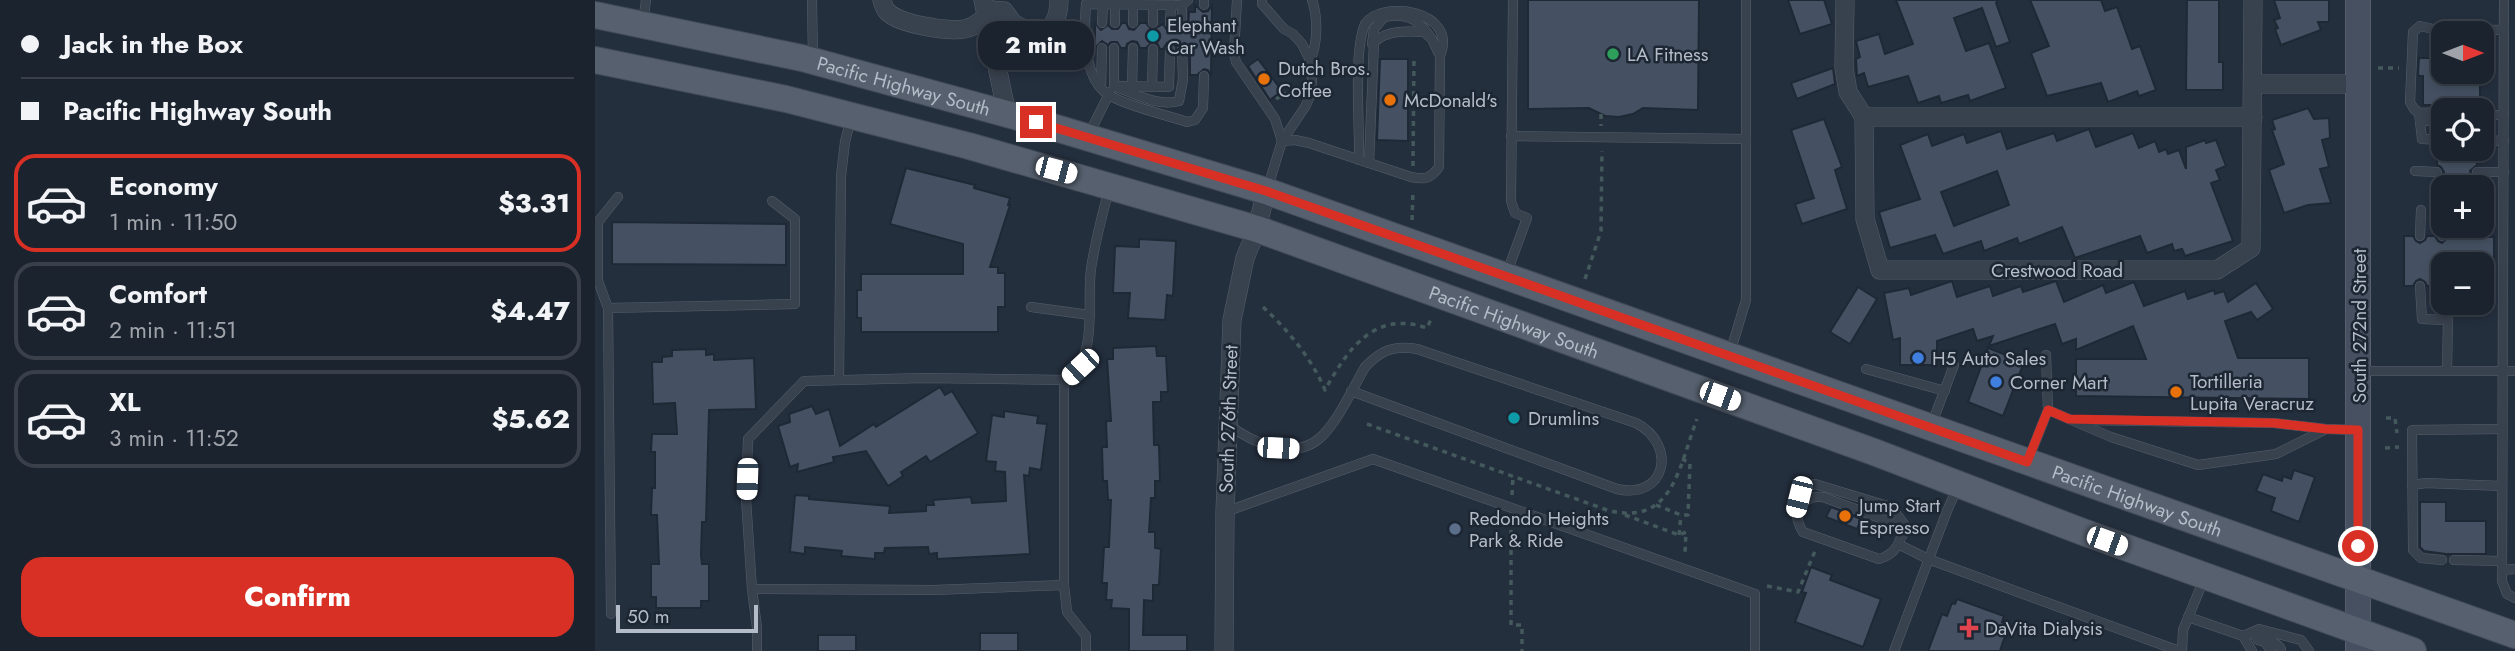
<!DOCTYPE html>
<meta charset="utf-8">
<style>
body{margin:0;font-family:Jost,sans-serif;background:#242b36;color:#f1f3f6;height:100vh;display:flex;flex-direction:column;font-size:26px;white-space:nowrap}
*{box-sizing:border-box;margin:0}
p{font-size:23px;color:#a0a4aa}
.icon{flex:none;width:38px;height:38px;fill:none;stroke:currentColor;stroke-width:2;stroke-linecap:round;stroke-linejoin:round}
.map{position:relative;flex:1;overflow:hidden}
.details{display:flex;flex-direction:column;background:#1b232e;width:595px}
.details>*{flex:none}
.top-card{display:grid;align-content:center;height:154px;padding:0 21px;background:#1b232e}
.needle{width:46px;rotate:90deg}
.fabs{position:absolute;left:1836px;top:21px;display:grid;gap:14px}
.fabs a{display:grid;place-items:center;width:63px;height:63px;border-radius:14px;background:#1b232e;box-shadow:0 4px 10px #0003,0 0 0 2px #39404a;font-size:35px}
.scale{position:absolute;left:21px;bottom:18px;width:142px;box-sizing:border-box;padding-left:7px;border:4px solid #b4bcc9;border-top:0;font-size:19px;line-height:24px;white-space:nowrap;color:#b4bcc9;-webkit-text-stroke:5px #1d2633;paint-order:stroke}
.end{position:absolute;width:32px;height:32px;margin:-16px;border:9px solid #d93025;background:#fff;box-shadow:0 0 0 4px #fff}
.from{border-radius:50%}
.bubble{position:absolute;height:49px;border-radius:21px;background:#1b232e;box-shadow:0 4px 10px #0003,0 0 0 2px #39404a;font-size:23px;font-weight:800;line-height:49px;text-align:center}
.car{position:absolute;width:21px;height:42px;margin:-21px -10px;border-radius:9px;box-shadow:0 0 5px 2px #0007;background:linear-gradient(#fff 24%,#345 0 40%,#fff 0 76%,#345 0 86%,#fff 0)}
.top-card b{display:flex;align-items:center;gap:24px;height:66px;font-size:26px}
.top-card b+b{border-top:2px solid #39404a}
.top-card i{width:18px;height:18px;background:#f1f3f6}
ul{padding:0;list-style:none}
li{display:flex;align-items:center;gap:21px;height:98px;margin:0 14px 10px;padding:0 7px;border:4px solid #39404a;border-radius:21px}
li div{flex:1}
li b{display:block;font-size:26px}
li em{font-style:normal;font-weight:800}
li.active{border-color:#d93025}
li>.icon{width:63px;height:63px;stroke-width:1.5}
.button{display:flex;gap:14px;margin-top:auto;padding:14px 21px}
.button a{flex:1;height:80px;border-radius:21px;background:#d93025;color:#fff;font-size:28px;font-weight:800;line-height:80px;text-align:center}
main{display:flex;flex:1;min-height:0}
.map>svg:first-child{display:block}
.building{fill:#455162;stroke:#1f2835;stroke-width:2;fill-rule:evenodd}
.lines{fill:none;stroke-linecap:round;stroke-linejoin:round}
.service-casing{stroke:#565f6c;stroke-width:10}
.minor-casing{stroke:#565f6c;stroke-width:19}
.secondary-casing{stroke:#565f6c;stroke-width:26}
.primary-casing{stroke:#414a57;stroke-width:28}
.path{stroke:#44595c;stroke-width:3.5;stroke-dasharray:5 5;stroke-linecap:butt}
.service{stroke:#38414e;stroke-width:9}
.minor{stroke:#38414e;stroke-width:18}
.secondary{stroke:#465061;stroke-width:24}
.primary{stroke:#56606e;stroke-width:26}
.route{stroke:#d93025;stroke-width:9}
.culture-dot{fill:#0f9aa8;stroke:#1d2633;stroke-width:2.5}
.leisure-dot{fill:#2e9e5b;stroke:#1d2633;stroke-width:2.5}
.food-dot{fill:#e8710a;stroke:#1d2633;stroke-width:2.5}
.shop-dot{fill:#3f7fe0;stroke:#1d2633;stroke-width:2.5}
.service-dot{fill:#5c6f8a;stroke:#1d2633;stroke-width:2.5}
.health-dot{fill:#e0444e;stroke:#1d2633;stroke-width:2.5}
.labels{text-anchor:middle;stroke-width:5;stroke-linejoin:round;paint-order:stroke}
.poi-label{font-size:19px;fill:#b4bcc9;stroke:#1d2633;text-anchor:start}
.street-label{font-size:19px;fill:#b4bcc9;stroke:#1d2633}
</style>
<main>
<section class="details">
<div class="top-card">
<b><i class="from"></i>Jack in the Box</b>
<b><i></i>Pacific Highway South</b>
</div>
<ul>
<li class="active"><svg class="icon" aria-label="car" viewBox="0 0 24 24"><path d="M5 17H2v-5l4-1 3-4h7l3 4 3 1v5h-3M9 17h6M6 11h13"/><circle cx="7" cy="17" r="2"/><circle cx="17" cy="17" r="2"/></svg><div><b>Economy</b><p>1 min · 11:50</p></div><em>$3.31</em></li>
<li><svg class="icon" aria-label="car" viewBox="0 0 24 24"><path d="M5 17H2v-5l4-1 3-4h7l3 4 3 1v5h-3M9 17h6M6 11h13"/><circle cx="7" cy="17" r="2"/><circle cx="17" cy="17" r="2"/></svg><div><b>Comfort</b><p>2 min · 11:51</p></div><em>$4.47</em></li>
<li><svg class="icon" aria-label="car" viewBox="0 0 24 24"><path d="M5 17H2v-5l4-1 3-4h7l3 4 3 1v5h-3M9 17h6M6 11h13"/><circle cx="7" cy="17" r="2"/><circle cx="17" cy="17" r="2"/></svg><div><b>XL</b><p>3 min · 11:52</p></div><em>$5.62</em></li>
</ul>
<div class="button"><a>Confirm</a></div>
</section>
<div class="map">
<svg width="1920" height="651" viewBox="0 0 1920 651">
<rect width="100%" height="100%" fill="#242f3e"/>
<g class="building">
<path d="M933,0H1104L1103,110L1048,108L1038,114L1024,117L1010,116L994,108L933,109Z"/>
<path d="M1193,0H1229L1237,24L1205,34Z"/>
<path d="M1301,0H1403L1401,3L1415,42L1401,47L1387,8L1359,18L1371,51L1394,43L1411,88L1375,101L1373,95L1346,103L1344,96L1323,103L1313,76L1273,87L1269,73L1262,76L1261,59L1265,57L1261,41L1284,34L1290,54L1318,44Z"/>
<path d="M1435,0H1506L1510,11L1522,7L1537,49L1545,46L1561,90L1544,96L1542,91L1513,102L1506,83L1452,96L1436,53L1454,46Z"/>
<path d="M1592,0H1624V62H1628V90H1591Z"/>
<path d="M1679,0H1734V22H1723L1726,30L1686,45L1680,29L1683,28L1679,20L1685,18Z"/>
<path d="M600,5L608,12L613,11L617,5L616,76L613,70L609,69L602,75H595V49L590,43L581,46L572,43L568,49H565L562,43L557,42L551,48H545L542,42L537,41L532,44L531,48H526L522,42H516L513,45L507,41L500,48V23L506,30L513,25L517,29H523L527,23H531L534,29L539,30L545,23H551L557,30L568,24L572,30H578L581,27L588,31L593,27L594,12H600Z"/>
<path d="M1824,58H1842V62H1848V72H1885V105L1879,110H1867V105H1828V76H1824L1823,74Z"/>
<path d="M663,59L687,91L675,100L653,66Z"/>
<path d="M785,59H813V141L782,140Z"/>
<path d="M1238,68L1240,84L1202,99L1196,83Z"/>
<path d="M1713,108L1719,119L1734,118L1735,138L1727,140L1734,167L1725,169L1736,203L1713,205L1689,213L1674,170L1689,164L1677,130L1680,129L1677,120Z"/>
<path d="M1229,119L1247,167L1240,170L1252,209L1207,224L1200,204L1219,198L1196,130Z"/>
<path d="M1494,129L1501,147L1538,133L1544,148L1560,141L1564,152L1571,149L1573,154L1584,150L1591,169V147L1610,140L1611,143L1621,140L1631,166L1621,170L1625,180L1616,183L1638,241L1590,256L1587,249L1579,251L1577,244L1552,253L1545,236L1480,258L1467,227L1424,244L1422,238L1389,251L1386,241L1348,254L1340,235L1295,248L1284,212L1325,199L1305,145L1333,134L1337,146L1369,134L1372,143L1406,131L1412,149L1459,133L1462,141ZM1402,171L1414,205L1359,226L1346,192Z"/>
<path d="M1842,150H1882V165L1875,171L1876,176L1882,180H1842L1847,176L1849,172L1846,167L1842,165Z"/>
<path d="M311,168L380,185L379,188L415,198L413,205H415L395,267H403V273H410V307H403V332H266V318H262V290H266V274H368V244L295,224Z"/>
<path d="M17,222L191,224V265L17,264Z"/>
<path d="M1809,236H1818L1821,241L1825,243L1830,240L1832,236H1840L1843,241L1847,243L1854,236L1899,237V264H1848V279L1843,280L1840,286H1832L1830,282L1825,279L1821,281L1818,286H1809Z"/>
<path d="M544,239L581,241L578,296L572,295L570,320L533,318L535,293H518L520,246L544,247Z"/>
<path d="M1357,281L1362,297L1395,286L1398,296L1426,286L1428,292L1461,281L1469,302L1508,285L1511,293L1539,282L1549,306L1590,291L1593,299L1619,290L1620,294L1629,291L1633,302L1661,283L1678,309L1662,320L1656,312L1630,321L1643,358H1714V399L1481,396V359H1551L1538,326L1481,350V339L1467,344L1460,324L1394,346L1398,336L1382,341L1378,329L1342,341V365H1305V338L1298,340L1289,293L1314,288L1316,295Z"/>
<path d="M1263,287L1282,299L1255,344L1235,332Z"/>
<path d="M561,346L562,356H571L573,392H566V402H558L559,445H564L565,481H560V498H556L554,532H560V548L566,549L564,585H558V601L549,600L548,635H592V651H534V609L516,608L517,600H511L512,583H507L509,547H514L516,500H513L512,481H508L507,447H512L511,421H516L512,359H518V348Z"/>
<path d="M1393,348L1429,362L1408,416L1373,402Z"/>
<path d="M111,349V355L119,354V360L159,358L161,409L114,410L111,522H107L106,555L107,564H114V601H106V608H61V597H56V564H64L62,515H56L57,488H60V452H56L57,434H82L80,403L58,404L57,362H67V357L77,356V350Z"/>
<path d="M345,387L350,395L357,391L383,433L335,462L331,456L306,472L308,476L293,486L271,451L238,457L239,462L202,472L203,464L195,467L183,426L195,422L194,414L217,406L221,414L234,409L245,446L279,424L281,427Z"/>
<path d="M409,411L443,416L442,423L452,424L446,470L435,468L434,476L429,475L435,554L342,559V553L334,554L333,547L290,548L289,553H280V559L246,556L247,551L210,547V554L195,552L200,495L214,496V499L295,506L294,513L331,511V505H339L338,500L376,497L377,503L411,501L410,472L400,471L401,462L391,461L397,415L409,417Z"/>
<path d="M1699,470L1720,477L1704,522L1676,511L1680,498L1661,491L1668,474L1687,481L1688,476L1696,479Z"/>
<path d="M1825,502H1851V521H1891V554H1851L1829,551L1825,547Z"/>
<path d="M1236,507L1266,519L1262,529L1231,517Z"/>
<path d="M1216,567L1237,575L1235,580L1286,599L1268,647L1200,622L1211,593L1207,592Z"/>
<path d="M1362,599L1409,616L1407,622L1410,623L1405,634L1410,636L1405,651H1333L1347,614L1352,616L1357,603L1360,604Z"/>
<rect x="385" y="633" width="38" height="18"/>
<rect x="223" y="635" width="38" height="16"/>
</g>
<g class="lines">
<g class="service-casing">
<g id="service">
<path d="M217,0L218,59"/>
<path d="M609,0V5"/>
<path d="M642,0L639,53L641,62L680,119L687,141L700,140L714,143L816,177C830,180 835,179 844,167L845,56C864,9 785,0 770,24C758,51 765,127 764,160"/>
<path d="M667,0V4L689,29L698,34L707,44L714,58L717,78L716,94L710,107L687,141L672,190"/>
<path d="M1909,0L1907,581L1912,594L1920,598"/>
<path d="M587,5L491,4C489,30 488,80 514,95C531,106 572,115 592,122L600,120L608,108L609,76"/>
<path d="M48,23L51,0"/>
<path d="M507,23L508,4"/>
<path d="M520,23V4"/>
<path d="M538,23V5"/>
<path d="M558,23V5"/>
<path d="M575,24L576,5"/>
<path d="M587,24V5L593,0"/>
<path d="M777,44L779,29L789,17C810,13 821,17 834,35"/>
<path d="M519,48V86C539,93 562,107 584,101L588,79L587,49"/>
<path d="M715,60C723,44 723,17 717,0"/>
<path d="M525,86L574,87L575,49"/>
<path d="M537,86L538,48"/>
<path d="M506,87L507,48"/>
<path d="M557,87L558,49"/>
<path d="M1886,112L1894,115H1909"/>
<path d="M1824,113L1848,112"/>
<path d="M1825,121H1848"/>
<path d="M493,136L515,92"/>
<path d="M916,136L1151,139"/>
<path d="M1848,140L1827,139L1824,113L1819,109L1815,102L1818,32L1825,26L1838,29L1909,30"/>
<path d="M1886,140L1909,141"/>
<path d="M774,163L779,42C792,30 812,31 829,32L837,39L845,56"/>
<path d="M1820,171L1842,172"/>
<path d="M1882,172H1909"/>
<path d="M1825,236L1826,210"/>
<path d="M1847,236L1848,219"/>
<path d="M911,275L932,218L920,213L916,201L918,0"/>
<path d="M1825,286L1827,319L1853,320L1852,370"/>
<path d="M1847,286L1848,319"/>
<path d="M436,307L495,315"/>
<path d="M13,308L200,304V219L177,201"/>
<path d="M1135,353L1151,300V0"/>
<path d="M1271,369L1350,391"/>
<path d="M1765,371H1920"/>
<path d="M244,380L246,176L250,142L256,118"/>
<path d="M469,380V585L339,590L157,589L151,499L153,439L209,381L330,378L469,380C505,358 491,305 496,269C500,241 507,216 514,189"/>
<path d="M1453,410L1516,437L1603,465L1681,454L1731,429"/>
<path d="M1483,420L1679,423L1731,429L1762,430"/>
<path d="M634,425C658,443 699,462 726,437C743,421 758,388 770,367C786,350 799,345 822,349L1041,423C1083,445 1071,500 1022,489L756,391"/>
<path d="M1336,426L1359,365"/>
<path d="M1434,458L1453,410L1451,355"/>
<path d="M1220,484L1296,507L1309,524C1306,541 1302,554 1284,559L1208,532C1198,516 1198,489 1220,484Z"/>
<path d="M1817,485L1831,483L1907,486"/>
<path d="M1206,511L1207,503C1215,498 1219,496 1228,497L1301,524L1308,535"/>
<path d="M630,512L778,459L1160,594V651"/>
<path d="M1305,545L1333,559L1584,651"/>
<path d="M1847,560L1826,558L1818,550L1817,430L1907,429"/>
<path d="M1859,560L1907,561"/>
<path d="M1907,570L1920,569"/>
<path d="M469,585L472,612L491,636V651"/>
<path d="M157,589L162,628V651"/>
<path d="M16,614L13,308L3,281V222L23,197"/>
<path d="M1593,617L1648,636L1664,629L1706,640L1714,651"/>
<path d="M1648,636L1657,651"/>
<path d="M1660,636C1669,636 1680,641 1686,649"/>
<path d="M1663,640L1670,642L1676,651"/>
<path d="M1299,651L1352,511L1363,486"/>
<path d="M1587,651L1588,630L1609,579"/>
</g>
</g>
<g class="minor-casing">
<g id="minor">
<path d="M287,0C288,3 289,8 291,10C300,24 354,32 369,29C381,27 389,19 396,10L409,11L418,23L442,36C459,29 464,17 464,0"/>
<path d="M388,0L412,114"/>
<path d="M1250,0L1249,68L1253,92L1269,117L1270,219L1285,270H1622L1656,248L1658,0"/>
<path d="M1658,84H1763"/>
<path d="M1269,117H1658"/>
<path d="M629,651L630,512L637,320L650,258L662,229L671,191"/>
</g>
</g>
<g class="secondary-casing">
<path id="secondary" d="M1763,0V651"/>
</g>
<g class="primary-casing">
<g id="primary">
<path id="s1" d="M0,15L207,58L441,122L671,191L1920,635"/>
<path id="s2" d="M0,60L191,99L374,146L662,229L1279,452L1488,532L1818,651"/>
</g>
</g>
<g class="path">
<path d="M1783,68H1804"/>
<path d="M681,99L691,93"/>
<path d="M1006,114V126"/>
<path d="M818,166L819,58"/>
<path d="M817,220L818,191"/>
<path d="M990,279L1006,231L1007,151"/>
<path d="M668,307C693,330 717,359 730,390C753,349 779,310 832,328L836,319"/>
<path d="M1791,418H1800L1802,433"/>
<path d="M772,424L1012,510C1078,528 1084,466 1102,419"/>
<path d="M1790,448L1804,447"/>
<path d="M917,495L918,476"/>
<path d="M1061,505L1086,515H1093L1095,463L1087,459"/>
<path d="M1030,515L1084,535L1091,532L1090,553"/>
<path d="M916,520V625H927V651"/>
<path d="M1084,535L1086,515"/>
<path d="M1172,586L1203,592L1220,551"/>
</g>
<use href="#service" class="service"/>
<use href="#minor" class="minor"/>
<use href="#secondary" class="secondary"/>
<use href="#primary" class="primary"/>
</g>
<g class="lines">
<path class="route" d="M441,122L671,191L1432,462L1453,410L1474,419L1679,423L1731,429L1763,430V546"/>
</g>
<g class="culture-dot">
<circle cx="558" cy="36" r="7"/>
<circle cx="919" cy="418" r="7"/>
</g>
<circle class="leisure-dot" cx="1018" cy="54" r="7"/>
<g class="food-dot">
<circle cx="669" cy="79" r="7"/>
<circle cx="795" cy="100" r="7"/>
<circle cx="1581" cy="392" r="7"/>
<circle cx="1250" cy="516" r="7"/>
</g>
<g class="shop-dot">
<circle cx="1323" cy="358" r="7"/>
<circle cx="1401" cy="382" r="7"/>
</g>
<circle class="service-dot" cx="860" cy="529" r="7"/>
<path class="health-dot" d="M1370.5 617.5h7v7h7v7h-7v7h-7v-7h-7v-7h7z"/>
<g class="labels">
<g class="poi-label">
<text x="572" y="32">Elephant<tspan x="572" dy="22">Car Wash</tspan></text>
<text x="1032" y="61">LA Fitness</text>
<text x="683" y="75">Dutch Bros.<tspan x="683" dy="22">Coffee</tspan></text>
<text x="809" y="107">McDonald's</text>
<text x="1337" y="365">H5 Auto Sales</text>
<text x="1595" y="388">Tortilleria<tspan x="1595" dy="22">Lupita Veracruz</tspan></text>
<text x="1415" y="389">Corner Mart</text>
<text x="933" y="425">Drumlins</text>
<text x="1264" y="512">Jump Start<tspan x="1264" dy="22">Espresso</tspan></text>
<text x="874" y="525">Redondo Heights<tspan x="874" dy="22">Park &amp; Ride</tspan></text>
<text x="1390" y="635">DaVita Dialysis</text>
</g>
<g class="street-label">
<text dy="7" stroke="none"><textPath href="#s1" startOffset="317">Pacific Highway South</textPath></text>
<text x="1462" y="277">Crestwood Road</text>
<text dy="7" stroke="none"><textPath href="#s2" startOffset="957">Pacific Highway South</textPath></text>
<text transform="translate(1764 326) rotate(-90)" y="7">South 272nd Street</text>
<text transform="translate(633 419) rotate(-88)" y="7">South 276th Street</text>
<text dy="7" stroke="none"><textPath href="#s1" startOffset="1619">Pacific Highway South</textPath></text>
</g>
</g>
</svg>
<div class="fabs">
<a><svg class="needle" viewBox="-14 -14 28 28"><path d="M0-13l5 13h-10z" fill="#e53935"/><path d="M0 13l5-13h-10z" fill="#a0a4aa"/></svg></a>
<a><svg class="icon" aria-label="locate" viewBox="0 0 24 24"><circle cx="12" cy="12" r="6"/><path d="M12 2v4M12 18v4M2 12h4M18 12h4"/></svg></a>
<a>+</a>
<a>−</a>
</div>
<div class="scale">50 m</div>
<i class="end from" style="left:1763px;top:546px"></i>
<i class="end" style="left:441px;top:122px"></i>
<div class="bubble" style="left:383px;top:21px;width:116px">2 min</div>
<i class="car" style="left:461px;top:170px;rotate:105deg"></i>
<i class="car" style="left:485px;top:367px;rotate:227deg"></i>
<i class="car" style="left:1125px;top:396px;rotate:110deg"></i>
<i class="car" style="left:683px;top:448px;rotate:93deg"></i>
<i class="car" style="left:152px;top:479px;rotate:182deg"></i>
<i class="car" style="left:1204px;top:497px;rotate:194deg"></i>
<i class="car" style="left:1512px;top:541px;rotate:110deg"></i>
</div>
</main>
